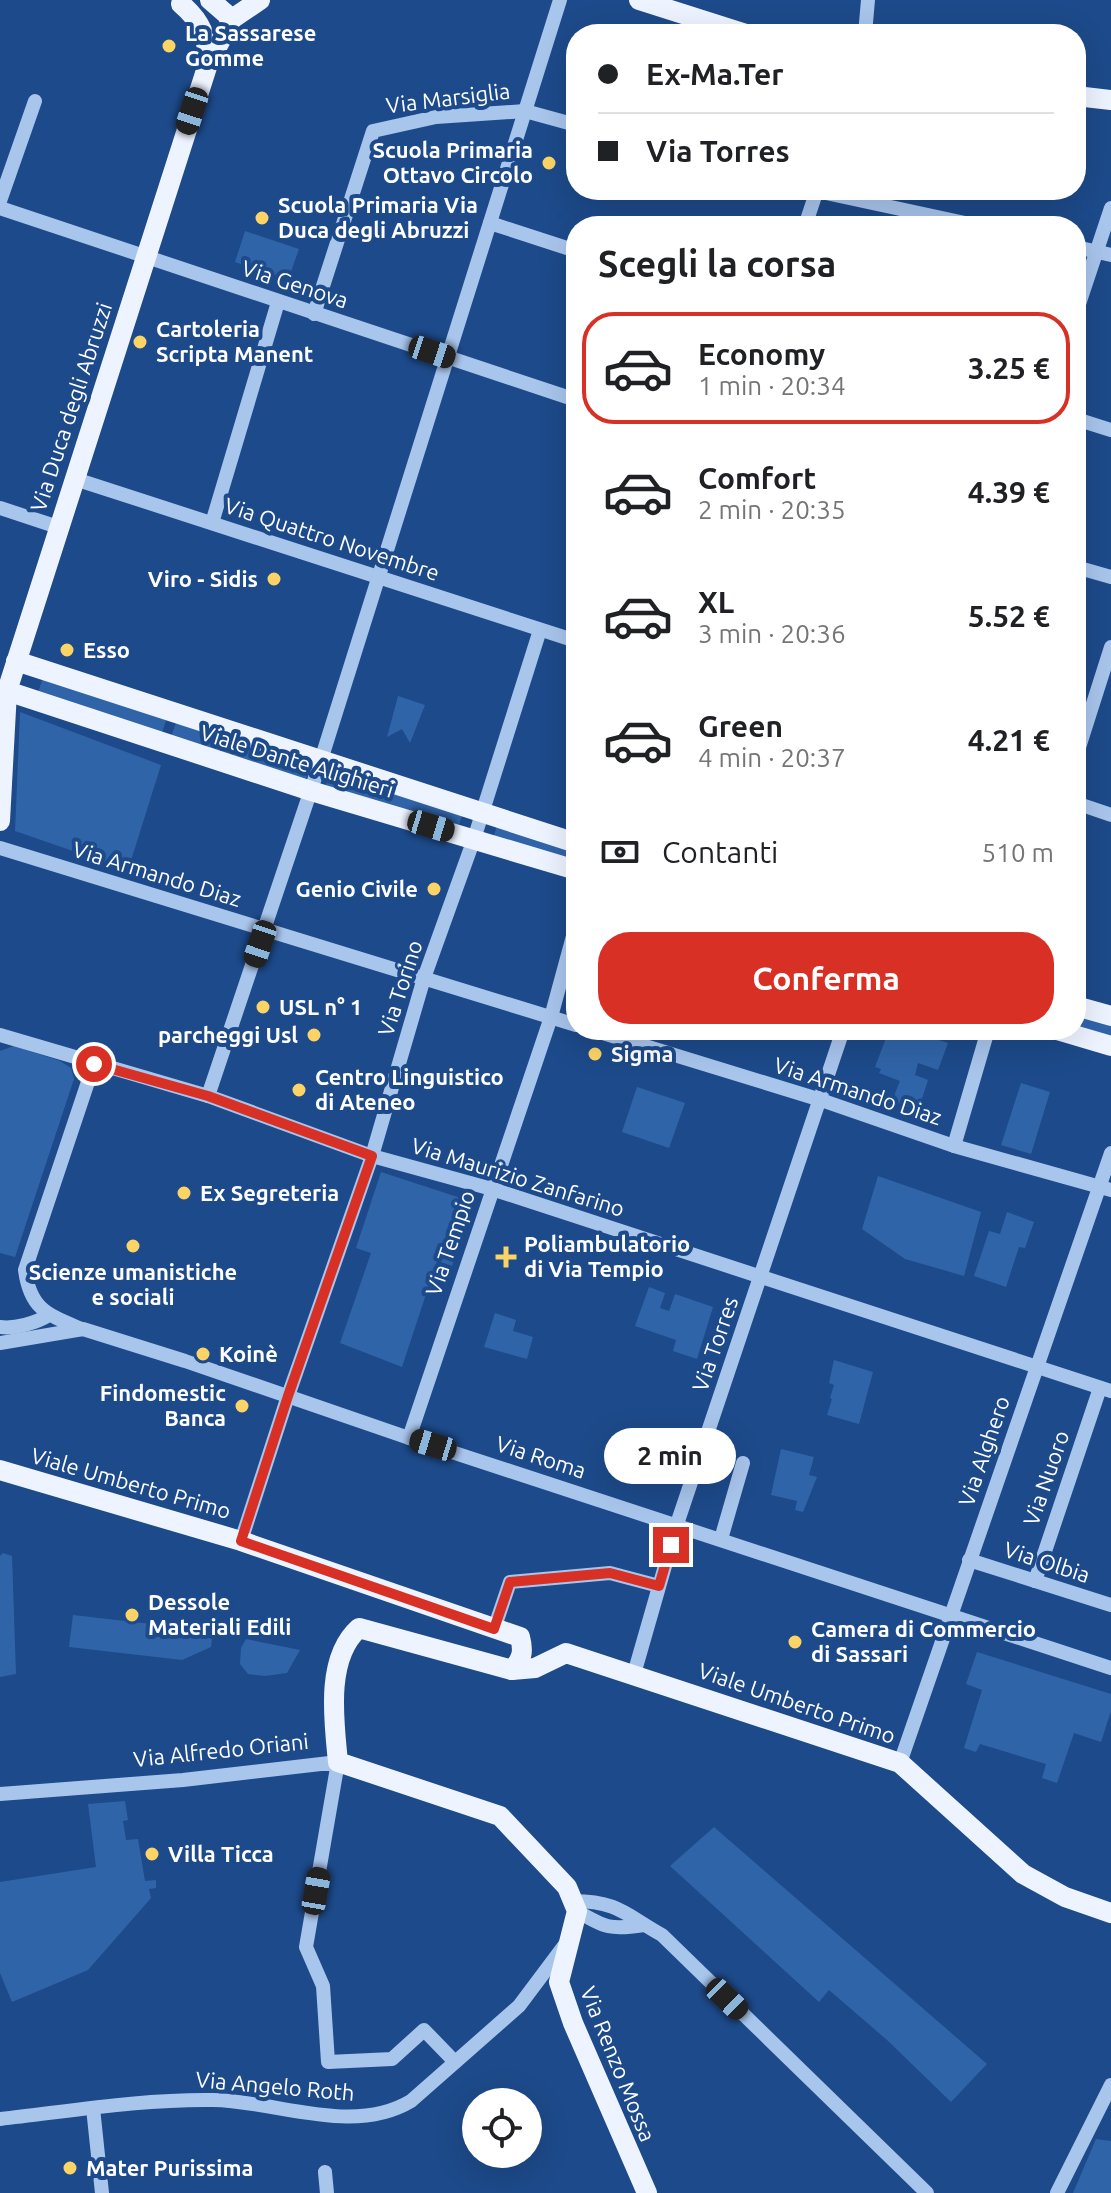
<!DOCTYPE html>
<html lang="it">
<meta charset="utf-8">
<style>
body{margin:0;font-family:Ubuntu,sans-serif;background:#f2f2f2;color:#202124;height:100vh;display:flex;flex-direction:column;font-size:30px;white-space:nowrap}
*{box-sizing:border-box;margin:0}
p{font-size:26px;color:#757577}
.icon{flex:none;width:44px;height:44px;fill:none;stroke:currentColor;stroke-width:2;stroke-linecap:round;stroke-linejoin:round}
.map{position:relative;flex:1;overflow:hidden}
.side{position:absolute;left:566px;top:216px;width:520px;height:824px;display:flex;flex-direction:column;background:#fff;border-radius:32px;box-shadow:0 8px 32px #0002}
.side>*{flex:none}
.hud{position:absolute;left:566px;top:24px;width:520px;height:176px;border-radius:32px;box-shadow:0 8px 32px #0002;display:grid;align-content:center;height:176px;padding:0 32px;background:#fff}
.tools{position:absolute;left:462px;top:2088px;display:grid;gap:16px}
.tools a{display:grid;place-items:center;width:80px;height:80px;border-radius:50%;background:#fff;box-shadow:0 8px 32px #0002;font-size:40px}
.end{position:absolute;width:36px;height:36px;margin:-18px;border:10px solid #d93025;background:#fff;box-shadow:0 0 0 4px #fff}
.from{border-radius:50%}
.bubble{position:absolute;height:56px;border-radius:28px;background:#fff;box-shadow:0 8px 32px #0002;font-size:26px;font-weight:700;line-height:56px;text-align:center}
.car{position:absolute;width:24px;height:48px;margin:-24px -12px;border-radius:10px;box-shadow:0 0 6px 2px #0007;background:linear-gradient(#222 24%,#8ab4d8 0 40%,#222 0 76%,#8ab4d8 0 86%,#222 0)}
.hud b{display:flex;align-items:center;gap:28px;height:76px;font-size:30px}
.hud b+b{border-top:2px solid #e0e0e0}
.hud i{width:20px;height:20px;background:#202124}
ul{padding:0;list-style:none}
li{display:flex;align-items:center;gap:24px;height:112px;margin:0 16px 12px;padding:0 16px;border:4px solid transparent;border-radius:32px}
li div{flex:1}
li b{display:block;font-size:30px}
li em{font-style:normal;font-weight:700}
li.active{border-color:#d93025}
li>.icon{width:72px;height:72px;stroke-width:1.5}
h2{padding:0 32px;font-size:36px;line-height:96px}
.pay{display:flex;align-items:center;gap:20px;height:88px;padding:0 32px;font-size:30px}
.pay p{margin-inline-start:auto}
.primary-button{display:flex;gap:16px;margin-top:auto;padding:16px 32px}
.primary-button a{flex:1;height:92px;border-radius:32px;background:#d93025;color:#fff;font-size:32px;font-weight:700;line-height:92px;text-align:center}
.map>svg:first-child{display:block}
.green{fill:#3064a8}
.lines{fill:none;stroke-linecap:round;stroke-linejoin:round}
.minor{stroke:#a8c5ec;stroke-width:14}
.major{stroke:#eef4ff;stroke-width:20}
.route{stroke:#d93025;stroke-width:10}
.poi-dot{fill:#fcd466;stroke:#1d4a8a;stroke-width:3}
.labels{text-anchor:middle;stroke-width:8;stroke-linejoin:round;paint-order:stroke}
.poi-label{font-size:22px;font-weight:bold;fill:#fff;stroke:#1d4a8a;text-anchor:start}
.street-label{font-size:22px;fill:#fff;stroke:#1d4a8a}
</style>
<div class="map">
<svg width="1111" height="2193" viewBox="0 0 1111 2193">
<rect width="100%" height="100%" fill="#1d4a8a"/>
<g class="green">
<path d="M245,231L299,249L288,280L235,262Z"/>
<path d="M44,674L168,714L162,733L38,693Z"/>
<path d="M398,696L425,705L410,743L402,729L387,737Z"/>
<path d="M20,712L161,765L128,870L15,831Z"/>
<path d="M178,717L312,762L305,782L171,737Z"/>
<path d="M332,768L464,810L458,828L326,785Z"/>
<path d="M498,823L576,848V865L493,838Z"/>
<path d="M1076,1010L1111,1020V1037L1076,1027Z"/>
<path d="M889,1030H907L948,1043L938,1070L918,1063L915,1075L928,1080L918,1111L892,1101L900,1081L879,1073L881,1069L875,1067Z"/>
<path d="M14,1046L60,1061L71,1068L74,1079L15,1257L0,1253V1051Z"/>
<path d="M1021,1083L1050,1092L1031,1154L1001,1145Z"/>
<path d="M637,1087L685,1103L669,1148L622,1132Z"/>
<path d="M381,1172L473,1202L452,1266L437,1261L402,1367L340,1343L371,1253L356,1248Z"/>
<path d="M878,1176L981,1212L964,1276L905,1259L862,1229Z"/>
<path d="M1007,1212L1034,1222L1025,1248L1019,1247L1006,1287L974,1276L989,1231L1000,1234Z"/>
<path d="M649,1287L665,1293L660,1308L669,1311L675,1294L713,1307L697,1359L673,1351L676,1340L635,1326Z"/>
<path d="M495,1313L516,1320L513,1331L533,1337L527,1359L484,1347Z"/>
<path d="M834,1360L873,1372L859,1424L827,1415L832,1399L830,1398L834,1385L829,1383Z"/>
<path d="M781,1449L814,1457L809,1475L817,1477L803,1512L795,1510L797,1501L771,1495Z"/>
<path d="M3,1553L12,1556L16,1674L0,1677V1556Z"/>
<path d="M73,1615L213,1631L211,1647L182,1660L69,1647Z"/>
<path d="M246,1639L300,1650L287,1673L265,1676L248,1674L240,1664L241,1648Z"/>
<path d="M977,1652L1111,1694V1711L1101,1742L1074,1733L1057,1783L1042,1778L1046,1764L980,1744L976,1752L964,1748L982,1690L966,1684Z"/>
<path d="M125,1801L128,1820L123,1821L126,1840L138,1839L145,1881L156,1880V1888L149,1889L151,1898L88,1970L12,2002L0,1973V1882L96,1867L88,1804Z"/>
<path d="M714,1827L987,2064L951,2102L887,2040L829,1990L819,2002L670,1866Z"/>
<path d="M1096,2139L1111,2141V2193H1073Z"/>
</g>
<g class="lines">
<g class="minor">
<path d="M865,34L868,0"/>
<path d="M812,190L979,226"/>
<path d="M0,201L35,101"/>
<path d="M0,208L576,400"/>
<path d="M490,223L576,251"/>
<path d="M805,226L817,190"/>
<path d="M1076,247L1111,255"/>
<path d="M1076,313L1111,208"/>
<path d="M314,314L373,131L436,117L525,111L576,125"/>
<path d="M1076,419L1111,430"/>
<path d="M75,479L576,641"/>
<path d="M0,508L58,527"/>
<path d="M212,523L278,302"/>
<path d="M1076,567L1111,577"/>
<path d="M1076,757L1111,647"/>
<path d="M1076,803L1111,815"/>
<path d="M0,848L576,1025"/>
<path d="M593,1030L821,1100L954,1146L1111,1190"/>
<path d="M0,1035L208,1096L372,1156L492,1189L1111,1391"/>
<path d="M208,1096L321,760L560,0"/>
<path d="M954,1146L988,1030"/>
<path d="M0,1327C15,1329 36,1323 49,1315"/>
<path d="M79,1328C46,1314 30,1308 25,1270L94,1064"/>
<path d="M0,1343L83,1329L185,1361L409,1438L1111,1668"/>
<path d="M409,1438L551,1017L576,925"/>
<path d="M721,1539L743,1463"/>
<path d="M241,1541L288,1396L372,1156L424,978L474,839L540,630"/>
<path d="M969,1560L1111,1605"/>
<path d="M1035,1581L1100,1388"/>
<path d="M494,1629L510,1582L610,1573L659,1586"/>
<path d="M634,1674L677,1524L843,1030"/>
<path d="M900,1763L1111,1153"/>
<path d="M0,1794L183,1780L338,1762L306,1947L323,1986L328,2062L392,2059L424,2030L455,2062"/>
<path d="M573,1901C618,1901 626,1915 662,1935L927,2193"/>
<path d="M577,1911C605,1928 611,1930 644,1925"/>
<path d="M93,2108L102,2193"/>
<path d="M0,2119C71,2111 142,2099 213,2100C277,2101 353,2136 411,2101L519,2006L564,1946"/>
<path d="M325,2172L327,2193"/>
<path d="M1057,2193L1111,2085"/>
</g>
<g class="major">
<path d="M210,0L232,19"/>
<path d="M639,0L746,34"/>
<path d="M181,4C201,21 208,37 208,64"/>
<path d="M1076,96L1111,100"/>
<path d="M16,661L576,843"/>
<path d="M7,691L311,791L576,870"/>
<path d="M0,821L7,691L208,64L232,19L260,0"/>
<path d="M1076,1006L1111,1016"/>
<path d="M1057,1030L1111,1046"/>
<path d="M0,1470L241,1541L520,1637C524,1652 522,1659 512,1670"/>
<path d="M647,2193L573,2023L559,1982L577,1911L567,1887L500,1816L338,1762C334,1721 325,1658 359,1628L512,1670L535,1668L566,1653L900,1763L1023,1874L1065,1897L1111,1913"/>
</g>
</g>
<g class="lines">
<path class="route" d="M94,1064L208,1096L372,1156L288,1396L241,1541L494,1629L510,1582L610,1573L659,1586L671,1545"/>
</g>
<g class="poi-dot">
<circle cx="169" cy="46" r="8"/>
<circle cx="549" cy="163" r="8"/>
<circle cx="262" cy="218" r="8"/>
<circle cx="140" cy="342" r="8"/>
<circle cx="274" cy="579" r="8"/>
<circle cx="67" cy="650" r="8"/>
<circle cx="434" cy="889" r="8"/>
<circle cx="263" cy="1007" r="8"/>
<circle cx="314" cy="1035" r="8"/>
<circle cx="595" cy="1054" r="8"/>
<circle cx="299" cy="1090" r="8"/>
<circle cx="184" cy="1193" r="8"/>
<circle cx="133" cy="1246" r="8"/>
<path d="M502 1245h8v8h8v8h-8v8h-8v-8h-8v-8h8z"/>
<circle cx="203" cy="1354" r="8"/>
<circle cx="242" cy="1406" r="8"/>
<circle cx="132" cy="1615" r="8"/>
<circle cx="795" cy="1642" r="8"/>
<circle cx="152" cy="1854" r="8"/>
<circle cx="70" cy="2168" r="8"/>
</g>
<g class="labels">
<g class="poi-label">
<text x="185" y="41">La Sassarese<tspan x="185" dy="25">Gomme</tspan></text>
<text x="533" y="158" text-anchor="end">Scuola Primaria<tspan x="533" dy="25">Ottavo Circolo</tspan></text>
<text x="278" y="213">Scuola Primaria Via<tspan x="278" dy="25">Duca degli Abruzzi</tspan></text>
<text x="156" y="337">Cartoleria<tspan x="156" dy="25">Scripta Manent</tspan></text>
<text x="258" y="587" text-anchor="end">Viro - Sidis</text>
<text x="83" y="658">Esso</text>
<text x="418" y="897" text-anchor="end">Genio Civile</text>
<text x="279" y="1015">USL n° 1</text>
<text x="298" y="1043" text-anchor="end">parcheggi Usl</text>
<text x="611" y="1062">Sigma</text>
<text x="315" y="1085">Centro Linguistico<tspan x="315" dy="25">di Ateneo</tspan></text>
<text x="200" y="1201">Ex Segreteria</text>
<text x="524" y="1252">Poliambulatorio<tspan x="524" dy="25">di Via Tempio</tspan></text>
<text x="133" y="1280" text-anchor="middle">Scienze umanistiche<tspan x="133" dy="25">e sociali</tspan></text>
<text x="219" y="1362">Koinè</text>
<text x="226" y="1401" text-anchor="end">Findomestic<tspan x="226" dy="25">Banca</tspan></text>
<text x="148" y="1610">Dessole<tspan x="148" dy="25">Materiali Edili</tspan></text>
<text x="811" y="1637">Camera di Commercio<tspan x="811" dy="25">di Sassari</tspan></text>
<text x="168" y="1862">Villa Ticca</text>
<text x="86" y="2176">Mater Purissima</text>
</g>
<g class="street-label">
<text transform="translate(448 98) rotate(-7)" y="8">Via Marsiglia</text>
<text transform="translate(295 284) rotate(18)" y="8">Via Genova</text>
<text transform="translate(71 407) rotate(-72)" y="8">Via Duca degli Abruzzi</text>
<text transform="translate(332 539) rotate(18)" y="8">Via Quattro Novembre</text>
<text transform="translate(297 761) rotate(17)" y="8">Viale Dante Alighieri</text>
<text transform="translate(157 874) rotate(17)" y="8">Via Armando Diaz</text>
<text transform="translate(400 988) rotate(-72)" y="8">Via Torino</text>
<text transform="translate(858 1091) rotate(18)" y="8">Via Armando Diaz</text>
<text transform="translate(518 1177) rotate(17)" y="8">Via Maurizio Zanfarino</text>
<text transform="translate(450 1243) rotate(-71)" y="8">Via Tempio</text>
<text transform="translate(715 1344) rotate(-71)" y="8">Via Torres</text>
<text transform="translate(984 1451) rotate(-71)" y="8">Via Alghero</text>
<text transform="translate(541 1457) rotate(18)" y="8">Via Roma</text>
<text transform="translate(1046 1478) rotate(-71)" y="8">Via Nuoro</text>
<text transform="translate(131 1483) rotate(16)" y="8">Viale Umberto Primo</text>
<text transform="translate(1047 1562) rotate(18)" y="8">Via Olbia</text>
<text transform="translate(797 1703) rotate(19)" y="8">Viale Umberto Primo</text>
<text transform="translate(221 1750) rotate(-6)" y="8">Via Alfredo Oriani</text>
<text transform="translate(618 2064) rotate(68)" y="8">Via Renzo Mossa</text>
<text transform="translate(275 2086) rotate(5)" y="8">Via Angelo Roth</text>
</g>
</g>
</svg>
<div class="tools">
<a><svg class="icon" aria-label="locate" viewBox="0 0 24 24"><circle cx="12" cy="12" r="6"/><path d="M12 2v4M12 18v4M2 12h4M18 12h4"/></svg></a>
</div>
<i class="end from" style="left:94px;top:1064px"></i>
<i class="end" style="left:671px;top:1545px"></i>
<div class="bubble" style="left:604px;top:1428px;width:132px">2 min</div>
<i class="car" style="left:192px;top:111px;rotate:198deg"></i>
<i class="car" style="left:432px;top:352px;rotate:108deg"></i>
<i class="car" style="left:431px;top:826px;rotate:107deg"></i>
<i class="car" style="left:260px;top:944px;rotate:199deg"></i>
<i class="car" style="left:433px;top:1445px;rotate:287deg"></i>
<i class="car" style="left:316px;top:1891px;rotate:10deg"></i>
<i class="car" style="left:727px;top:1999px;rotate:134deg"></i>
<div class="hud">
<b><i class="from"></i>Ex-Ma.Ter</b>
<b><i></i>Via Torres</b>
</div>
<section class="side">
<h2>Scegli la corsa</h2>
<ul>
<li class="active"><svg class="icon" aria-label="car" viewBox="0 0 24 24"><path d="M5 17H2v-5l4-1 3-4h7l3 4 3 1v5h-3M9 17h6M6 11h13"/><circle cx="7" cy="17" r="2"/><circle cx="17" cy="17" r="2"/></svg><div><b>Economy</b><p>1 min · 20:34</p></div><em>3.25 €</em></li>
<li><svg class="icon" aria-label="car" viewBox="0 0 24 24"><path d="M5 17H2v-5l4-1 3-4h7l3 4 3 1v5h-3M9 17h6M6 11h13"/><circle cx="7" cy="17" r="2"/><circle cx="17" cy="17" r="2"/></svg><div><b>Comfort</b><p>2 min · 20:35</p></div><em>4.39 €</em></li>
<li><svg class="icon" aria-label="car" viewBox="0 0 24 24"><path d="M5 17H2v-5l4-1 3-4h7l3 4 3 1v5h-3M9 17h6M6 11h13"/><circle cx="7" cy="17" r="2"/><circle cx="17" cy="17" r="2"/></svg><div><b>XL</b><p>3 min · 20:36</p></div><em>5.52 €</em></li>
<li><svg class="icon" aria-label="car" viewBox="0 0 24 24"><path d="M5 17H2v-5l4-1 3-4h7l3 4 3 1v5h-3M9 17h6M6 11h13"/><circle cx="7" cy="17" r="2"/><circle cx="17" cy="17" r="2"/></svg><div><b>Green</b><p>4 min · 20:37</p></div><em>4.21 €</em></li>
</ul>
<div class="pay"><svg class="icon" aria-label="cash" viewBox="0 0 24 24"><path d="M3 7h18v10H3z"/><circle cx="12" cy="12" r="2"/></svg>Contanti<p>510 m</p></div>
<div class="primary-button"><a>Conferma</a></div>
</section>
</div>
